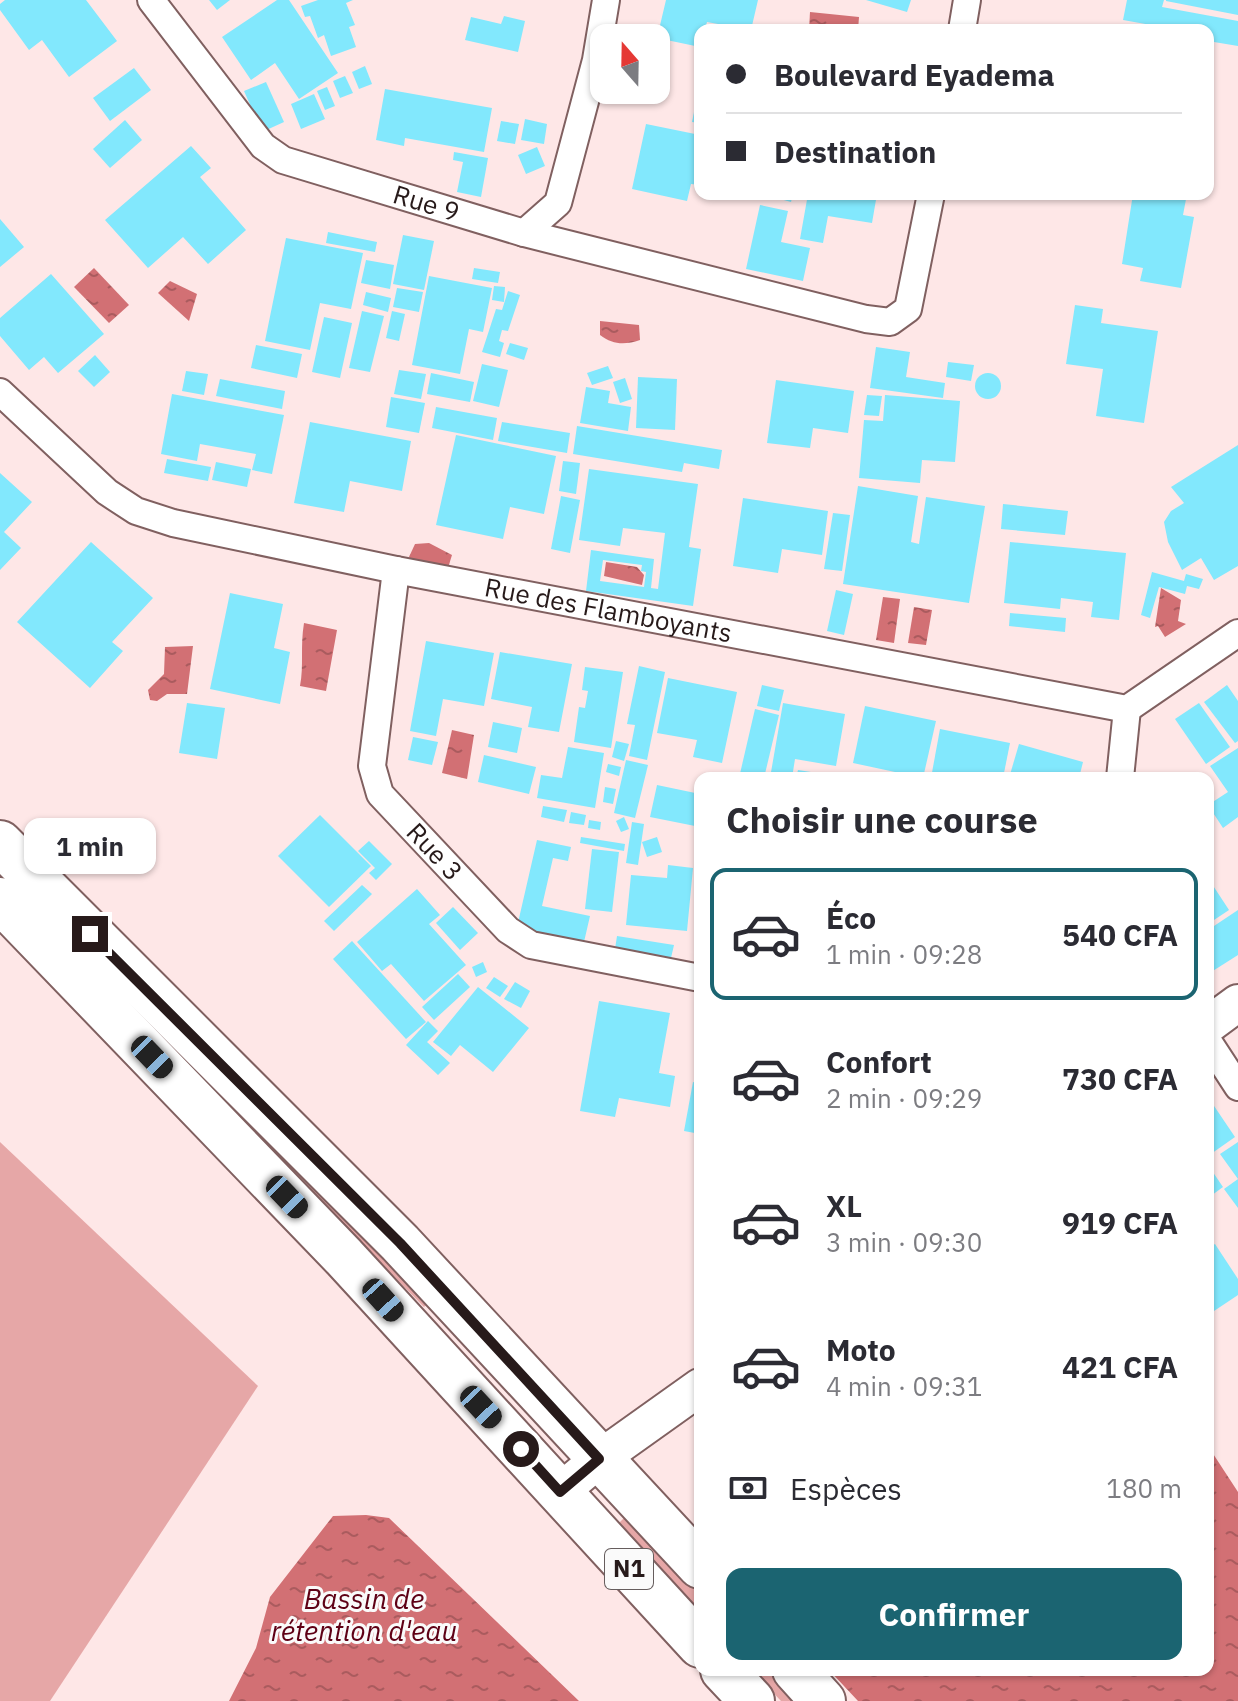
<!DOCTYPE html>
<html lang="fr">
<meta charset="utf-8">
<style>
body{margin:0;font-family:"IBM Plex Sans",sans-serif;background:#f2f2f3;color:#2b2b33;height:100vh;display:flex;flex-direction:column;font-size:30px;white-space:nowrap}
*{box-sizing:border-box;margin:0}
p{font-size:26px;color:#7c7c81}
.icon{flex:none;width:44px;height:44px;fill:none;stroke:currentColor;stroke-width:2;stroke-linecap:round;stroke-linejoin:round}
.map{position:relative;flex:1;overflow:hidden}
.drawer{position:absolute;left:694px;top:772px;width:520px;height:904px;display:flex;flex-direction:column;background:#fff;border-radius:16px;box-shadow:0 2px 6px #0004}
.drawer>*{flex:none}
.hud{position:absolute;left:694px;top:24px;width:520px;height:176px;border-radius:16px;box-shadow:0 2px 6px #0004;display:grid;align-content:center;height:176px;padding:0 32px;background:#fff}
.needle{width:52px;rotate:340deg}
.tools{position:absolute;left:590px;top:24px;display:grid;gap:16px}
.tools a{display:grid;place-items:center;width:80px;height:80px;border-radius:16px;background:#fff;box-shadow:0 2px 6px #0004;font-size:40px}
.end{position:absolute;width:36px;height:36px;margin:-18px;border:10px solid #271a1a;background:#fff;box-shadow:0 0 0 4px #fff}
.from{border-radius:50%}
.bubble{position:absolute;height:56px;border-radius:16px;background:#fff;box-shadow:0 2px 6px #0004;font-size:26px;font-weight:700;line-height:56px;text-align:center}
.car{position:absolute;width:24px;height:48px;margin:-24px -12px;border-radius:10px;box-shadow:0 0 6px 2px #0007;background:linear-gradient(#222 24%,#8ab4d8 0 40%,#222 0 76%,#8ab4d8 0 86%,#222 0)}
.hud b{display:flex;align-items:center;gap:28px;height:76px;font-size:30px}
.hud b+b{border-top:2px solid #e1e1e2}
.hud i{width:20px;height:20px;background:#2b2b33}
ul{padding:0;list-style:none}
li{display:flex;align-items:center;gap:24px;height:132px;margin:0 16px 12px;padding:0 16px;border:4px solid transparent;border-radius:16px}
li div{flex:1}
li b{display:block;font-size:30px}
li em{font-style:normal;font-weight:700}
li.active{border-color:#1b6471}
li>.icon{width:72px;height:72px;stroke-width:1.5}
h2{padding:0 32px;font-size:36px;line-height:96px}
.pay{display:flex;align-items:center;gap:20px;height:88px;padding:0 32px;font-size:30px}
.pay p{margin-inline-start:auto}
.action{display:flex;gap:16px;margin-top:auto;padding:16px 32px}
.action a{flex:1;height:92px;border-radius:16px;background:#1b6471;color:#fff;font-size:32px;font-weight:700;line-height:92px;text-align:center}
.map>svg:first-child{display:block}
.grass{fill:#e6a7a7}
.water{fill:url(#water-ripples)}
.building{fill:#82e8fd;fill-rule:evenodd}
.lines{fill:none;stroke-linecap:round;stroke-linejoin:round}
.minor-casing{stroke:#806060;stroke-width:30}
.secondary-casing{stroke:#806060;stroke-width:40}
.trunk-casing{stroke:#806060;stroke-width:48}
.minor{stroke:#fff;stroke-width:26}
.secondary{stroke:#fff;stroke-width:36}
.trunk{stroke:#fff;stroke-width:44}
.route{stroke:#271a1a;stroke-width:10}
.labels{text-anchor:middle;stroke-width:6;stroke-linejoin:round;paint-order:stroke}
.shield{fill:#fafafa;stroke:#665d5d;stroke-width:2}
.shield-label{font-size:24px;font-weight:bold;fill:#271a1a}
.street-label{font-size:26px;fill:#271a1a;stroke:#fafafa}
.water-label{font-size:28px;font-style:italic;fill:#5e0015;stroke:#fafafa}
</style>
<div class="map">
<svg width="1238" height="1701" viewBox="0 0 1238 1701">
<defs>
<pattern id="water-ripples" width="26" height="14" patternUnits="userSpaceOnUse" patternTransform="scale(2)"><rect width="26" height="14" fill="#d27074"/><path d="M2 4q2-2 4 0t4 0M15 11q2-2 4 0t4 0" fill="none" stroke="#aa5b5e"/></pattern>
</defs>
<rect width="100%" height="100%" fill="#fee7e7"/>
<g class="grass">
<path d="M0,861L178,1037L427,1304L424,1307L0,876Z"/>
<path d="M0,1142L258,1386L50,1701H0Z"/>
<path d="M626,1516L700,1591V1614L618,1524Z"/>
<path d="M752,1670H775L803,1701H781Z"/>
</g>
<g class="water">
<path d="M810,12L859,17L858,30H809Z"/>
<path d="M94,268L129,305L109,323L74,287Z"/>
<path d="M170,281L197,294L189,321L158,293Z"/>
<path d="M600,321L639,325L640,340C625,345 613,345 600,335Z"/>
<path d="M429,543L452,555L448,568L415,567L409,557L415,544Z"/>
<path d="M606,562L637,567L644,575L642,585L604,576Z"/>
<path d="M1161,588L1181,600L1178,621L1186,624L1165,637L1158,626L1155,627Z"/>
<path d="M883,597L900,599L894,643L876,640Z"/>
<path d="M914,607L932,610L926,645L908,643Z"/>
<path d="M304,623L337,630L326,691L300,686C304,665 300,647 304,623Z"/>
<path d="M193,646L187,694H167L157,701L150,700L148,690L164,674L165,647Z"/>
<path d="M452,730L474,735L467,779L442,773Z"/>
<path d="M1208,1446L1238,1492V1701H858L829,1670H1208Z"/>
<path d="M366,1515L389,1518L579,1701H229L256,1648L270,1597L333,1516Z"/>
</g>
<g class="building">
<path d="M5,0H86L117,41L69,77L42,40L29,50L0,10V4Z"/>
<path d="M209,0H230L217,10Z"/>
<path d="M277,0H289L338,73L299,99L275,63L251,80L222,37Z"/>
<path d="M318,0H353L346,3L355,25L349,27L356,47L331,56L324,35L318,38L310,16L305,17L301,6Z"/>
<path d="M666,0H758L751,30L707,22L705,30H700V47L657,38Z"/>
<path d="M866,0H911L907,12Z"/>
<path d="M1127,0H1164L1162,7L1238,21V46L1208,41V30H1179L1123,20Z"/>
<path d="M1166,0H1238V15L1166,1Z"/>
<path d="M504,16L525,21L518,52L465,40L471,17L501,24Z"/>
<path d="M365,66L372,84L359,89L352,72Z"/>
<path d="M134,68L151,90L110,121L93,98Z"/>
<path d="M345,76L353,93L340,98L333,81Z"/>
<path d="M266,82L284,122L262,132L244,91Z"/>
<path d="M327,87L335,106L325,110L317,91Z"/>
<path d="M385,89L492,108L484,152L405,138L404,146L376,140Z"/>
<path d="M314,94L325,119L301,129L291,104Z"/>
<path d="M697,97L700,98V123L692,122Z"/>
<path d="M525,119L547,124L544,144L521,140Z"/>
<path d="M125,120L142,140L110,168L93,149Z"/>
<path d="M501,121L519,124L515,144L497,141Z"/>
<path d="M646,124L700,135V185L691,184L687,201L632,189Z"/>
<path d="M191,146L211,168L200,177L246,230L208,264L183,237L148,268L105,220Z"/>
<path d="M537,147L545,166L526,174L518,155Z"/>
<path d="M454,152L488,158L481,197L457,192L463,162L453,160Z"/>
<path d="M762,194H793L791,202Z"/>
<path d="M808,194H877L872,223L828,216L823,243L800,239Z"/>
<path d="M1133,194H1187L1183,215L1194,217L1181,288L1140,281L1143,268L1122,264Z"/>
<path d="M760,205L788,211L781,242L810,248L803,281L746,269Z"/>
<path d="M0,219L24,247L0,267Z"/>
<path d="M328,232L377,242L375,252L326,243Z"/>
<path d="M403,235L434,241L424,290L393,284Z"/>
<path d="M286,238L363,253L351,309L320,303L310,350L265,341Z"/>
<path d="M366,260L394,265L390,289L361,283Z"/>
<path d="M474,268L500,272L498,283L472,279Z"/>
<path d="M51,274L104,334L58,373L44,357L29,370L0,336V318Z"/>
<path d="M429,276L492,288L483,332L469,329L460,374L412,365Z"/>
<path d="M494,286L505,287L504,302L492,300Z"/>
<path d="M397,288L423,292L419,312L393,307Z"/>
<path d="M508,291L520,295L508,331L502,330L499,341L504,343L500,357L482,352L496,309L502,310Z"/>
<path d="M366,292L391,298L388,312L363,305Z"/>
<path d="M1075,305L1103,309L1101,323L1158,331L1144,423L1096,416L1103,369L1066,364Z"/>
<path d="M362,311L384,316L370,372L349,368Z"/>
<path d="M392,311L405,314L399,341L386,338Z"/>
<path d="M324,317L352,323L340,378L312,372Z"/>
<path d="M510,343L528,348L524,360L506,354Z"/>
<path d="M256,345L302,354L297,378L251,368Z"/>
<path d="M876,347L910,352L906,377L945,383L943,398L870,388Z"/>
<path d="M95,355L110,372L94,387L78,371Z"/>
<path d="M948,362L974,365L971,381L946,377Z"/>
<path d="M482,364L508,370L499,407L473,401Z"/>
<path d="M608,366L613,378L592,385L587,373Z"/>
<path d="M399,370L426,374L421,399L394,394Z"/>
<path d="M186,371L208,374L204,395L182,391Z"/>
<path d="M431,373L474,382L470,402L427,394Z"/>
<circle cx="988" cy="386" r="13"/>
<path d="M638,377L677,379L675,430L636,428Z"/>
<path d="M625,378L632,399L620,403L613,382Z"/>
<path d="M220,379L285,391L282,409L216,396Z"/>
<path d="M776,380L854,391L848,433L813,428L810,448L767,443Z"/>
<path d="M586,387L610,391L608,403L631,407L628,431L580,423Z"/>
<path d="M172,394L284,415L272,474L252,470L256,454L200,444L197,461L161,454Z"/>
<path d="M867,395L882,396L879,416L864,415Z"/>
<path d="M885,395L960,401L955,462L922,460L920,483L859,478L864,420L883,421Z"/>
<path d="M391,397L425,403L419,433L386,427Z"/>
<path d="M436,407L497,418L493,440L432,428Z"/>
<path d="M310,422L411,441L402,491L350,481L344,512L294,503Z"/>
<path d="M502,422L570,433L567,453L498,441Z"/>
<path d="M577,426L722,450L719,469L684,463L682,472L573,454Z"/>
<path d="M456,435L556,456L544,514L510,507L503,539L436,525Z"/>
<path d="M1238,445V566L1214,580L1201,558L1182,570L1168,542L1164,522L1171,511L1184,503L1171,487Z"/>
<path d="M167,459L211,467L208,481L164,473Z"/>
<path d="M563,461L580,463L576,494L559,491Z"/>
<path d="M216,462L251,469L247,487L212,480Z"/>
<path d="M589,469L698,484L689,547L701,549L693,606L586,591L591,550L654,559L651,588L658,589L665,533L623,528L620,546L579,540ZM603,560L642,565L641,571L646,572L644,587L600,581Z"/>
<path d="M0,473L32,502L4,532L21,548L0,570Z"/>
<path d="M858,486L918,496L911,542L919,544L926,497L985,506L969,603L843,584Z"/>
<path d="M561,496L580,500L570,553L551,549Z"/>
<path d="M743,498L828,511L822,555L782,549L778,573L733,566Z"/>
<path d="M1003,504L1068,511L1065,535L1001,529Z"/>
<path d="M833,513L850,515L842,571L824,569Z"/>
<path d="M91,542L153,598L112,642L123,651L90,688L17,622Z"/>
<path d="M1010,542L1126,553L1119,620L1091,617L1093,602L1061,598L1060,609L1004,603Z"/>
<path d="M1152,572L1184,581L1186,574L1203,579L1199,589L1187,586L1185,594L1159,587L1150,618L1141,615Z"/>
<path d="M836,590L853,594L844,635L827,631Z"/>
<path d="M230,593L283,604L274,648L290,652L280,704L210,689Z"/>
<path d="M1010,613L1066,618L1065,632L1009,626Z"/>
<path d="M426,641L494,653L484,706L443,699L436,736L410,731Z"/>
<path d="M500,652L572,664L559,732L528,727L532,707L491,699Z"/>
<path d="M639,666L665,672L647,760L629,756L635,725L627,724Z"/>
<path d="M585,667L623,672L611,748L574,742L579,707L585,708L588,691L582,690Z"/>
<path d="M668,678L737,692L722,763L693,757L697,740L657,733Z"/>
<path d="M762,685L784,690L779,711L757,706Z"/>
<path d="M1227,685L1238,701V741L1235,743L1204,702Z"/>
<path d="M187,703L225,708L217,759L179,753Z"/>
<path d="M783,703L845,714L836,766L795,759L792,778H770Z"/>
<path d="M1199,703L1230,747L1206,764L1175,719Z"/>
<path d="M865,706L936,721L923,778L853,763Z"/>
<path d="M755,709L779,715L764,778H739Z"/>
<path d="M493,722L522,728L517,753L488,747Z"/>
<path d="M940,729L1010,743L1003,778H931Z"/>
<path d="M413,737L438,742L432,765L408,760Z"/>
<path d="M616,741L629,744L624,761L612,757Z"/>
<path d="M1019,744L1083,762L1079,778H1009Z"/>
<path d="M568,747L604,753L595,808L537,798L541,775L562,778Z"/>
<path d="M1238,748V817L1223,828L1208,805L1228,792L1210,766Z"/>
<path d="M484,755L536,767L529,794L478,782Z"/>
<path d="M626,760L648,765L635,818L614,813Z"/>
<path d="M608,764L621,767L619,776L606,772Z"/>
<path d="M798,770L837,776L836,778H796Z"/>
<path d="M657,785L700,794V827L650,817Z"/>
<path d="M605,787L616,789L613,804L603,802Z"/>
<path d="M543,806L567,810L564,822L541,817Z"/>
<path d="M571,812L586,815L584,825L569,823Z"/>
<path d="M320,815L371,866L329,907L278,856Z"/>
<path d="M624,817L629,829L621,832L616,821Z"/>
<path d="M589,820L601,822L600,830L588,828Z"/>
<path d="M632,822L644,824L638,865L626,863Z"/>
<path d="M581,837L625,844L624,851L580,843Z"/>
<path d="M657,837L662,852L647,857L642,842Z"/>
<path d="M537,840L571,847L568,861L553,858L542,906L590,916L584,942L517,927Z"/>
<path d="M369,841L392,864L376,880L369,873L375,868L358,851Z"/>
<path d="M592,849L619,852L612,912L585,909Z"/>
<path d="M668,865L693,868L687,931L626,925L631,875L667,878Z"/>
<path d="M1208,878L1229,910L1208,924Z"/>
<path d="M362,885L372,894L334,931L324,921Z"/>
<path d="M417,889L440,915L429,924L466,965L424,1001L391,964L382,971L357,942Z"/>
<path d="M453,907L478,933L460,950L436,923Z"/>
<path d="M1238,910V955L1208,974V930Z"/>
<path d="M617,936L674,945L671,958L615,949Z"/>
<path d="M352,941L426,1022L406,1039L333,959Z"/>
<path d="M483,962L487,972L476,977L472,967Z"/>
<path d="M458,974L470,987L434,1020L422,1007Z"/>
<path d="M494,977L508,986L500,997L486,988Z"/>
<path d="M515,982L530,991L521,1008L504,999Z"/>
<path d="M478,987L529,1028L493,1072L460,1045L451,1056L433,1042Z"/>
<path d="M599,1001L670,1013L659,1073L675,1076L670,1107L619,1098L615,1117L580,1111Z"/>
<path d="M428,1021L438,1031L427,1042L450,1063L438,1075L406,1045Z"/>
<path d="M693,1082L700,1084V1134L684,1131Z"/>
<path d="M1208,1097L1235,1137L1208,1156Z"/>
<path d="M1238,1142V1208L1224,1189L1238,1179L1220,1154Z"/>
<path d="M1208,1165L1223,1187L1208,1198Z"/>
<path d="M1215,1244L1238,1279V1295L1208,1315V1248Z"/>
</g>
<g class="lines">
<g class="minor-casing">
<g id="minor">
<path id="s1" d="M151,0L263,146L283,160L524,233L866,319L890,322L908,309L931,194"/>
<path d="M962,30L967,0"/>
<path d="M524,233L558,203L596,60L606,0"/>
<path id="s2" d="M0,392L107,492L136,511L173,523L396,570L1127,709L1238,633"/>
<path id="s3" d="M396,570L372,766L380,794L508,930L531,945L700,978"/>
<path d="M1120,778L1127,709"/>
<path d="M1208,1041L1238,1087"/>
</g>
</g>
<g class="secondary-casing">
<g id="secondary">
<path d="M1208,1025L1238,1003"/>
<path d="M560,1492L599,1459L700,1387"/>
</g>
</g>
<g class="trunk-casing">
<g id="trunk">
<path d="M0,843L400,1243L700,1566"/>
<path d="M0,900L344,1257L700,1645"/>
<path d="M723,1670L752,1701"/>
<path d="M795,1670L823,1701"/>
</g>
</g>
<use href="#minor" class="minor"/>
<use href="#secondary" class="secondary"/>
<use href="#trunk" class="trunk"/>
</g>
<g class="lines">
<path class="route" d="M90,934L400,1243L599,1459L560,1492L521,1449"/>
</g>
<g class="labels">
<rect class="shield" x="605" y="1549" width="48" height="40" rx="6"/>
<g class="shield-label">
<text x="629" y="1577">N1</text>
</g>
<g class="street-label">
<text dy="9" stroke="none"><textPath href="#s1" startOffset="358">Rue 9</textPath></text>
<text dy="9" stroke="none"><textPath href="#s2" startOffset="664">Rue des Flamboyants</textPath></text>
<text dy="9" stroke="none"><textPath href="#s3" startOffset="306">Rue 3</textPath></text>
</g>
<g class="water-label">
<text x="364" y="1609">Bassin de<tspan x="364" dy="32">rétention d'eau</tspan></text>
</g>
</g>
</svg>
<div class="tools">
<a><svg class="needle" viewBox="-14 -14 28 28"><path d="M0-13l5 13h-10z" fill="#e53935"/><path d="M0 13l5-13h-10z" fill="#7c7c81"/></svg></a>
</div>
<i class="end from" style="left:521px;top:1449px"></i>
<i class="end" style="left:90px;top:934px"></i>
<div class="bubble" style="left:24px;top:818px;width:132px">1 min</div>
<i class="car" style="left:152px;top:1057px;rotate:136deg"></i>
<i class="car" style="left:287px;top:1197px;rotate:136deg"></i>
<i class="car" style="left:383px;top:1300px;rotate:138deg"></i>
<i class="car" style="left:481px;top:1407px;rotate:137deg"></i>
<div class="hud">
<b><i class="from"></i>Boulevard Eyadema</b>
<b><i></i>Destination</b>
</div>
<section class="drawer">
<h2>Choisir une course</h2>
<ul>
<li class="active"><svg class="icon" aria-label="car" viewBox="0 0 24 24"><path d="M5 17H2v-5l4-1 3-4h7l3 4 3 1v5h-3M9 17h6M6 11h13"/><circle cx="7" cy="17" r="2"/><circle cx="17" cy="17" r="2"/></svg><div><b>Éco</b><p>1 min · 09:28</p></div><em>540 CFA</em></li>
<li><svg class="icon" aria-label="car" viewBox="0 0 24 24"><path d="M5 17H2v-5l4-1 3-4h7l3 4 3 1v5h-3M9 17h6M6 11h13"/><circle cx="7" cy="17" r="2"/><circle cx="17" cy="17" r="2"/></svg><div><b>Confort</b><p>2 min · 09:29</p></div><em>730 CFA</em></li>
<li><svg class="icon" aria-label="car" viewBox="0 0 24 24"><path d="M5 17H2v-5l4-1 3-4h7l3 4 3 1v5h-3M9 17h6M6 11h13"/><circle cx="7" cy="17" r="2"/><circle cx="17" cy="17" r="2"/></svg><div><b>XL</b><p>3 min · 09:30</p></div><em>919 CFA</em></li>
<li><svg class="icon" aria-label="car" viewBox="0 0 24 24"><path d="M5 17H2v-5l4-1 3-4h7l3 4 3 1v5h-3M9 17h6M6 11h13"/><circle cx="7" cy="17" r="2"/><circle cx="17" cy="17" r="2"/></svg><div><b>Moto</b><p>4 min · 09:31</p></div><em>421 CFA</em></li>
</ul>
<div class="pay"><svg class="icon" aria-label="cash" viewBox="0 0 24 24"><path d="M3 7h18v10H3z"/><circle cx="12" cy="12" r="2"/></svg>Espèces<p>180 m</p></div>
<div class="action"><a>Confirmer</a></div>
</section>
</div>
